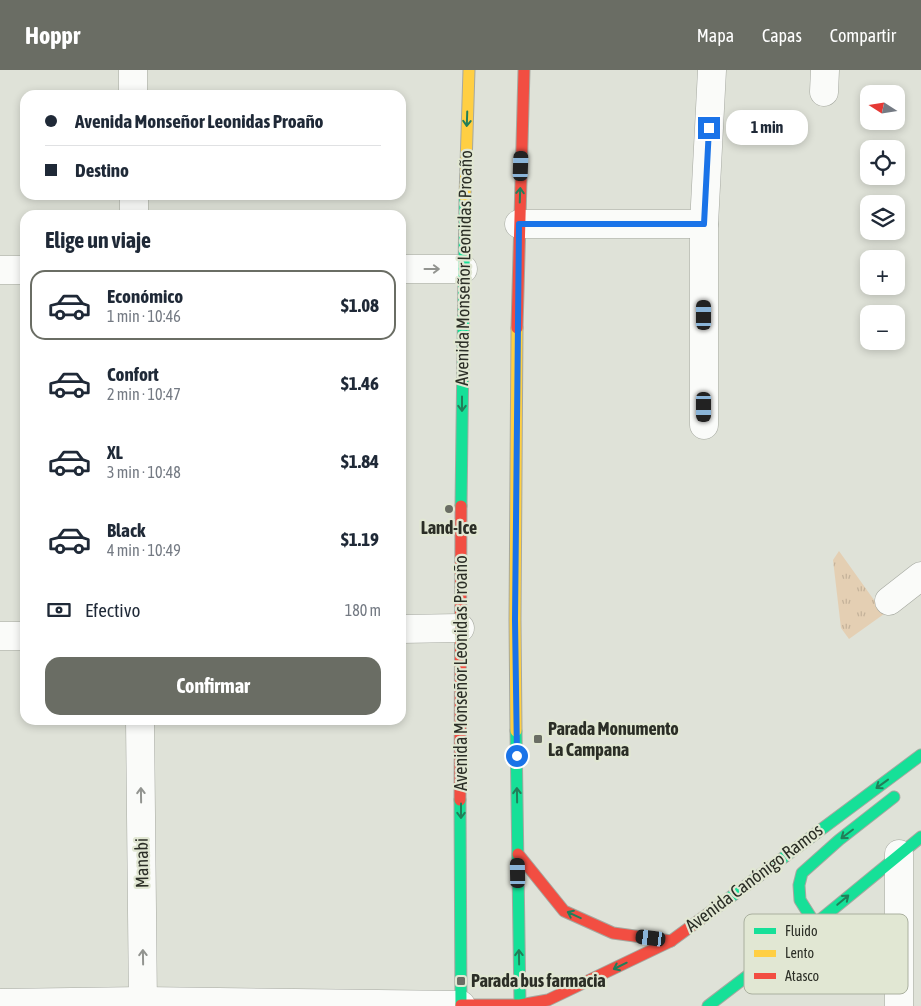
<!DOCTYPE html>
<html lang="es">
<meta charset="utf-8">
<style>
body{margin:0;font-family:"Asap Condensed",sans-serif;background:#f6f6f7;color:#1f2937;height:100vh;display:flex;flex-direction:column;font-size:19px;white-space:nowrap}
*{box-sizing:border-box;margin:0}
p{font-size:16px;color:#747a83}
.icon{flex:none;width:28px;height:28px;fill:none;stroke:currentColor;stroke-width:2;stroke-linecap:round;stroke-linejoin:round}
.map{position:relative;flex:1;overflow:hidden}
.side{position:absolute;left:20px;top:140px;width:386px;height:515px;display:flex;flex-direction:column;background:#fff;border-radius:15px;box-shadow:0 2px 8px #0003}
.side>*{flex:none}
.top-card{position:absolute;left:20px;top:20px;width:386px;height:110px;border-radius:15px;box-shadow:0 2px 8px #0003;display:grid;align-content:center;height:110px;padding:0 25px;background:#fff}
.needle{width:32px;rotate:282deg}
.buttons{position:absolute;left:860px;top:15px;display:grid;gap:10px}
.buttons a{display:grid;place-items:center;width:45px;height:45px;border-radius:10px;background:#fff;box-shadow:0 2px 8px #0003;font-size:25px}
.end{position:absolute;width:22px;height:22px;margin:-11px;border:6px solid #1a73e8;background:#fff;box-shadow:0 0 0 2px #fff}
.from{border-radius:50%}
.bubble{position:absolute;height:35px;border-radius:15px;background:#fff;box-shadow:0 2px 8px #0003;font-size:16px;font-weight:700;line-height:35px;text-align:center}
.car{position:absolute;width:15px;height:30px;margin:-15px -8px;border-radius:6px;box-shadow:0 0 4px 1px #0007;background:linear-gradient(#222 24%,#8ab4d8 0 40%,#222 0 76%,#8ab4d8 0 86%,#222 0)}
.top-card b{display:flex;align-items:center;gap:18px;height:48px;font-size:19px}
.top-card b+b{border-top:1px solid #e0e1e3}
.top-card i{width:12px;height:12px;background:#1f2937}
ul{padding:0;list-style:none}
li{display:flex;align-items:center;gap:15px;height:70px;margin:0 10px 8px;padding:0 15px;border:2px solid transparent;border-radius:15px}
li div{flex:1}
li b{display:block;font-size:19px}
li em{font-style:normal;font-weight:700}
li.current{border-color:#6a6d64}
li>.icon{width:45px;height:45px;stroke-width:1.5}
h2{padding:0 25px;font-size:22px;line-height:60px}
.pay{display:flex;align-items:center;gap:12px;height:55px;padding:0 25px;font-size:19px}
.pay p{margin-inline-start:auto}
.action{display:flex;gap:10px;margin-top:auto;padding:10px 25px}
.action a{flex:1;height:58px;border-radius:15px;background:#6a6d64;color:#fff;font-size:20px;font-weight:700;line-height:58px;text-align:center}
header{display:flex;align-items:center;gap:30px;box-sizing:border-box;height:70px;padding:0 25px;background:#6a6d64;color:#fff}
header strong{font-size:24px}
nav{display:flex;gap:28px;margin-inline-start:auto;font-size:18px}
.map>svg:first-child{display:block}
.park{fill:url(#park-tufts)}
.lines{fill:none;stroke-linecap:round;stroke-linejoin:round}
.street-casing{stroke:#a5a8a0;stroke-width:29}
.fast-casing{stroke:#a5a8a0;stroke-width:13}
.slow-casing{stroke:#a5a8a0;stroke-width:13}
.jam-casing{stroke:#a5a8a0;stroke-width:13}
.street{stroke:#fafbf9;stroke-width:28}
.fast{stroke:#16e098;stroke-width:11}
.slow{stroke:#ffcf43;stroke-width:11}
.jam{stroke:#f24e42;stroke-width:11}
.oneway{stroke:#227e59}
.oneway2{stroke:#929490}
.route{stroke:#1a73e8;stroke-width:6}
.poi-dot{fill:#6a6d64;stroke:#e1e7d3;stroke-width:2}
.labels{text-anchor:middle;stroke-width:4.5;stroke-linejoin:round;paint-order:stroke}
.street-label{font-size:18px;fill:#2b2e26;stroke:#e1e7d3}
.poi-label{font-size:18px;font-weight:bold;fill:#2b2e26;stroke:#e1e7d3;text-anchor:start}
.key{fill:#e1e7d3;stroke:#aab09f;stroke-width:1}
.key-label{font-size:14px;fill:#2b2e26}
</style>
<header>
<strong>Hoppr</strong>
<nav><a>Mapa</a><a>Capas</a><a>Compartir</a></nav>
</header>
<div class="map">
<svg width="921" height="936" viewBox="0 0 921 936">
<defs>
<pattern id="park-tufts" width="24" height="20" patternUnits="userSpaceOnUse" patternTransform="scale(1.25)"><rect width="24" height="20" fill="#e4cfb3"/><path d="M3 7l-1-3M5 7V3M7 7l1-3M15 17l-1-3M17 17v-4M19 17l1-3" fill="none" stroke="#c4b29a"/></pattern>
</defs>
<rect width="100%" height="100%" fill="#dfe2d8"/>
<path class="park" d="M839,481L884,544L849,569L841,558L833,490Z"/>
<g class="lines">
<g class="street-casing">
<g id="street">
<path d="M133,0V25"/>
<path d="M824,22L825,0"/>
<path d="M134,125V145"/>
<path d="M519,154H704"/>
<path d="M401,199H463"/>
<path d="M0,200H25"/>
<path d="M704,355V154L712,0"/>
<path d="M889,531L921,506"/>
<path d="M401,559L460,558"/>
<path d="M0,566H25"/>
<path d="M140,650L143,936"/>
<path d="M899,784V936"/>
<path d="M0,933L143,931L461,935"/>
</g>
</g>
<g class="fast-casing">
<g id="fast">
<path d="M461,436L465,127"/>
<path d="M516,661L520,936"/>
<path d="M460,730L461,936"/>
<path d="M724,832L921,685"/>
<path d="M815,854L800,830L799,815L802,803L839,770L894,727"/>
<path d="M708,936L815,854L921,767"/>
</g>
</g>
<g class="slow-casing">
<g id="slow">
<path d="M465,127L469,0"/>
<path d="M516,661L515,550L517,258"/>
</g>
</g>
<g class="jam-casing">
<g id="jam">
<path d="M517,258L524,0"/>
<path d="M460,730L461,436"/>
<path d="M518,784L564,841L613,863L671,871"/>
<path d="M461,935H520L548,930L671,871L724,832"/>
</g>
</g>
<use href="#street" class="street"/>
<use href="#fast" class="fast"/>
<use href="#slow" class="slow"/>
<use href="#jam" class="jam"/>
</g>
<defs><path id="oneway-shaft" d="M-6 0H5M1.5-3L5.5 0L1.5 3" fill="none" stroke-width="1.6" stroke-linecap="round" stroke-linejoin="round" transform="scale(1.25)"/></defs>
<g class="oneway">
<use href="#oneway-shaft" transform="translate(467 49) rotate(92)"/>
<use href="#oneway-shaft" transform="translate(520 125) rotate(-88)"/>
<use href="#oneway-shaft" transform="translate(462 334) rotate(90)"/>
<use href="#oneway-shaft" transform="translate(882 714) rotate(144)"/>
<use href="#oneway-shaft" transform="translate(517 725) rotate(-91)"/>
<use href="#oneway-shaft" transform="translate(461 741) rotate(90)"/>
<use href="#oneway-shaft" transform="translate(847 764) rotate(143)"/>
<use href="#oneway-shaft" transform="translate(843 830) rotate(-40)"/>
<use href="#oneway-shaft" transform="translate(574 845) rotate(-155)"/>
<use href="#oneway-shaft" transform="translate(519 887) rotate(-91)"/>
<use href="#oneway-shaft" transform="translate(620 896) rotate(154)"/>
</g>
<g class="oneway2">
<use href="#oneway-shaft" transform="translate(432 199)"/>
<use href="#oneway-shaft" transform="translate(141 725) rotate(-91)"/>
<use href="#oneway-shaft" transform="translate(143 887) rotate(-91)"/>
</g>
<g class="lines">
<path class="route" d="M517,686L515,550L519,154H704L709,58"/>
</g>
<g class="poi-dot">
<circle cx="449" cy="439" r="5"/>
<rect x="533" y="664" width="10" height="10" rx="2.5"/>
<rect x="456" y="906" width="10" height="10" rx="2.5"/>
</g>
<g class="labels">
<g class="street-label">
<text transform="translate(464 198) rotate(-89)" y="6">Avenida Monseñor Leonidas Proaño</text>
<text transform="translate(461 603) rotate(-90)" y="6">Avenida Monseñor Leonidas Proaño</text>
<text transform="translate(142 793) rotate(-91)" y="6">Manabi</text>
<text transform="translate(754 808) rotate(-37)" y="6">Avenida Canónigo Ramos</text>
</g>
<g class="poi-label">
<text x="449" y="464" text-anchor="middle">Land-Ice</text>
<text x="548" y="665">Parada Monumento<tspan x="548" dy="21">La Campana</tspan></text>
<text x="471" y="917">Parada bus farmacia</text>
</g>
</g>
<rect x="744" y="844" width="164" height="80" rx="8" class="key"/>
<rect x="754" y="858" width="22" height="6" fill="#16e098"/>
<rect x="754" y="880" width="22" height="7" fill="#ffcf43"/>
<rect x="754" y="903" width="22" height="6" fill="#f24e42"/>
<g class="key-label">
<text x="785" y="866">Fluido</text>
<text x="785" y="888">Lento</text>
<text x="785" y="911">Atasco</text>
</g>
</svg>
<div class="buttons">
<a><svg class="needle" viewBox="-14 -14 28 28"><path d="M0-13l5 13h-10z" fill="#e53935"/><path d="M0 13l5-13h-10z" fill="#747a83"/></svg></a>
<a><svg class="icon" aria-label="locate" viewBox="0 0 24 24"><circle cx="12" cy="12" r="6"/><path d="M12 2v4M12 18v4M2 12h4M18 12h4"/></svg></a>
<a><svg class="icon" aria-label="layers" viewBox="0 0 24 24"><path d="M12 4l9 5-9 5-9-5zM3 14l9 5 9-5"/></svg></a>
<a>+</a>
<a>−</a>
</div>
<i class="end from" style="left:517px;top:686px"></i>
<i class="end" style="left:709px;top:58px"></i>
<div class="bubble" style="left:726px;top:40px;width:82px">1 min</div>
<i class="car" style="left:521px;top:96px;rotate:2deg"></i>
<i class="car" style="left:704px;top:245px;rotate:0deg"></i>
<i class="car" style="left:704px;top:337px;rotate:180deg"></i>
<i class="car" style="left:518px;top:803px;rotate:359deg"></i>
<i class="car" style="left:651px;top:868px;rotate:277deg"></i>
<div class="top-card">
<b><i class="from"></i>Avenida Monseñor Leonidas Proaño</b>
<b><i></i>Destino</b>
</div>
<section class="side">
<h2>Elige un viaje</h2>
<ul>
<li class="current"><svg class="icon" aria-label="car" viewBox="0 0 24 24"><path d="M5 17H2v-5l4-1 3-4h7l3 4 3 1v5h-3M9 17h6M6 11h13"/><circle cx="7" cy="17" r="2"/><circle cx="17" cy="17" r="2"/></svg><div><b>Económico</b><p>1 min · 10:46</p></div><em>$1.08</em></li>
<li><svg class="icon" aria-label="car" viewBox="0 0 24 24"><path d="M5 17H2v-5l4-1 3-4h7l3 4 3 1v5h-3M9 17h6M6 11h13"/><circle cx="7" cy="17" r="2"/><circle cx="17" cy="17" r="2"/></svg><div><b>Confort</b><p>2 min · 10:47</p></div><em>$1.46</em></li>
<li><svg class="icon" aria-label="car" viewBox="0 0 24 24"><path d="M5 17H2v-5l4-1 3-4h7l3 4 3 1v5h-3M9 17h6M6 11h13"/><circle cx="7" cy="17" r="2"/><circle cx="17" cy="17" r="2"/></svg><div><b>XL</b><p>3 min · 10:48</p></div><em>$1.84</em></li>
<li><svg class="icon" aria-label="car" viewBox="0 0 24 24"><path d="M5 17H2v-5l4-1 3-4h7l3 4 3 1v5h-3M9 17h6M6 11h13"/><circle cx="7" cy="17" r="2"/><circle cx="17" cy="17" r="2"/></svg><div><b>Black</b><p>4 min · 10:49</p></div><em>$1.19</em></li>
</ul>
<div class="pay"><svg class="icon" aria-label="cash" viewBox="0 0 24 24"><path d="M3 7h18v10H3z"/><circle cx="12" cy="12" r="2"/></svg>Efectivo<p>180 m</p></div>
<div class="action"><a>Confirmar</a></div>
</section>
</div>
